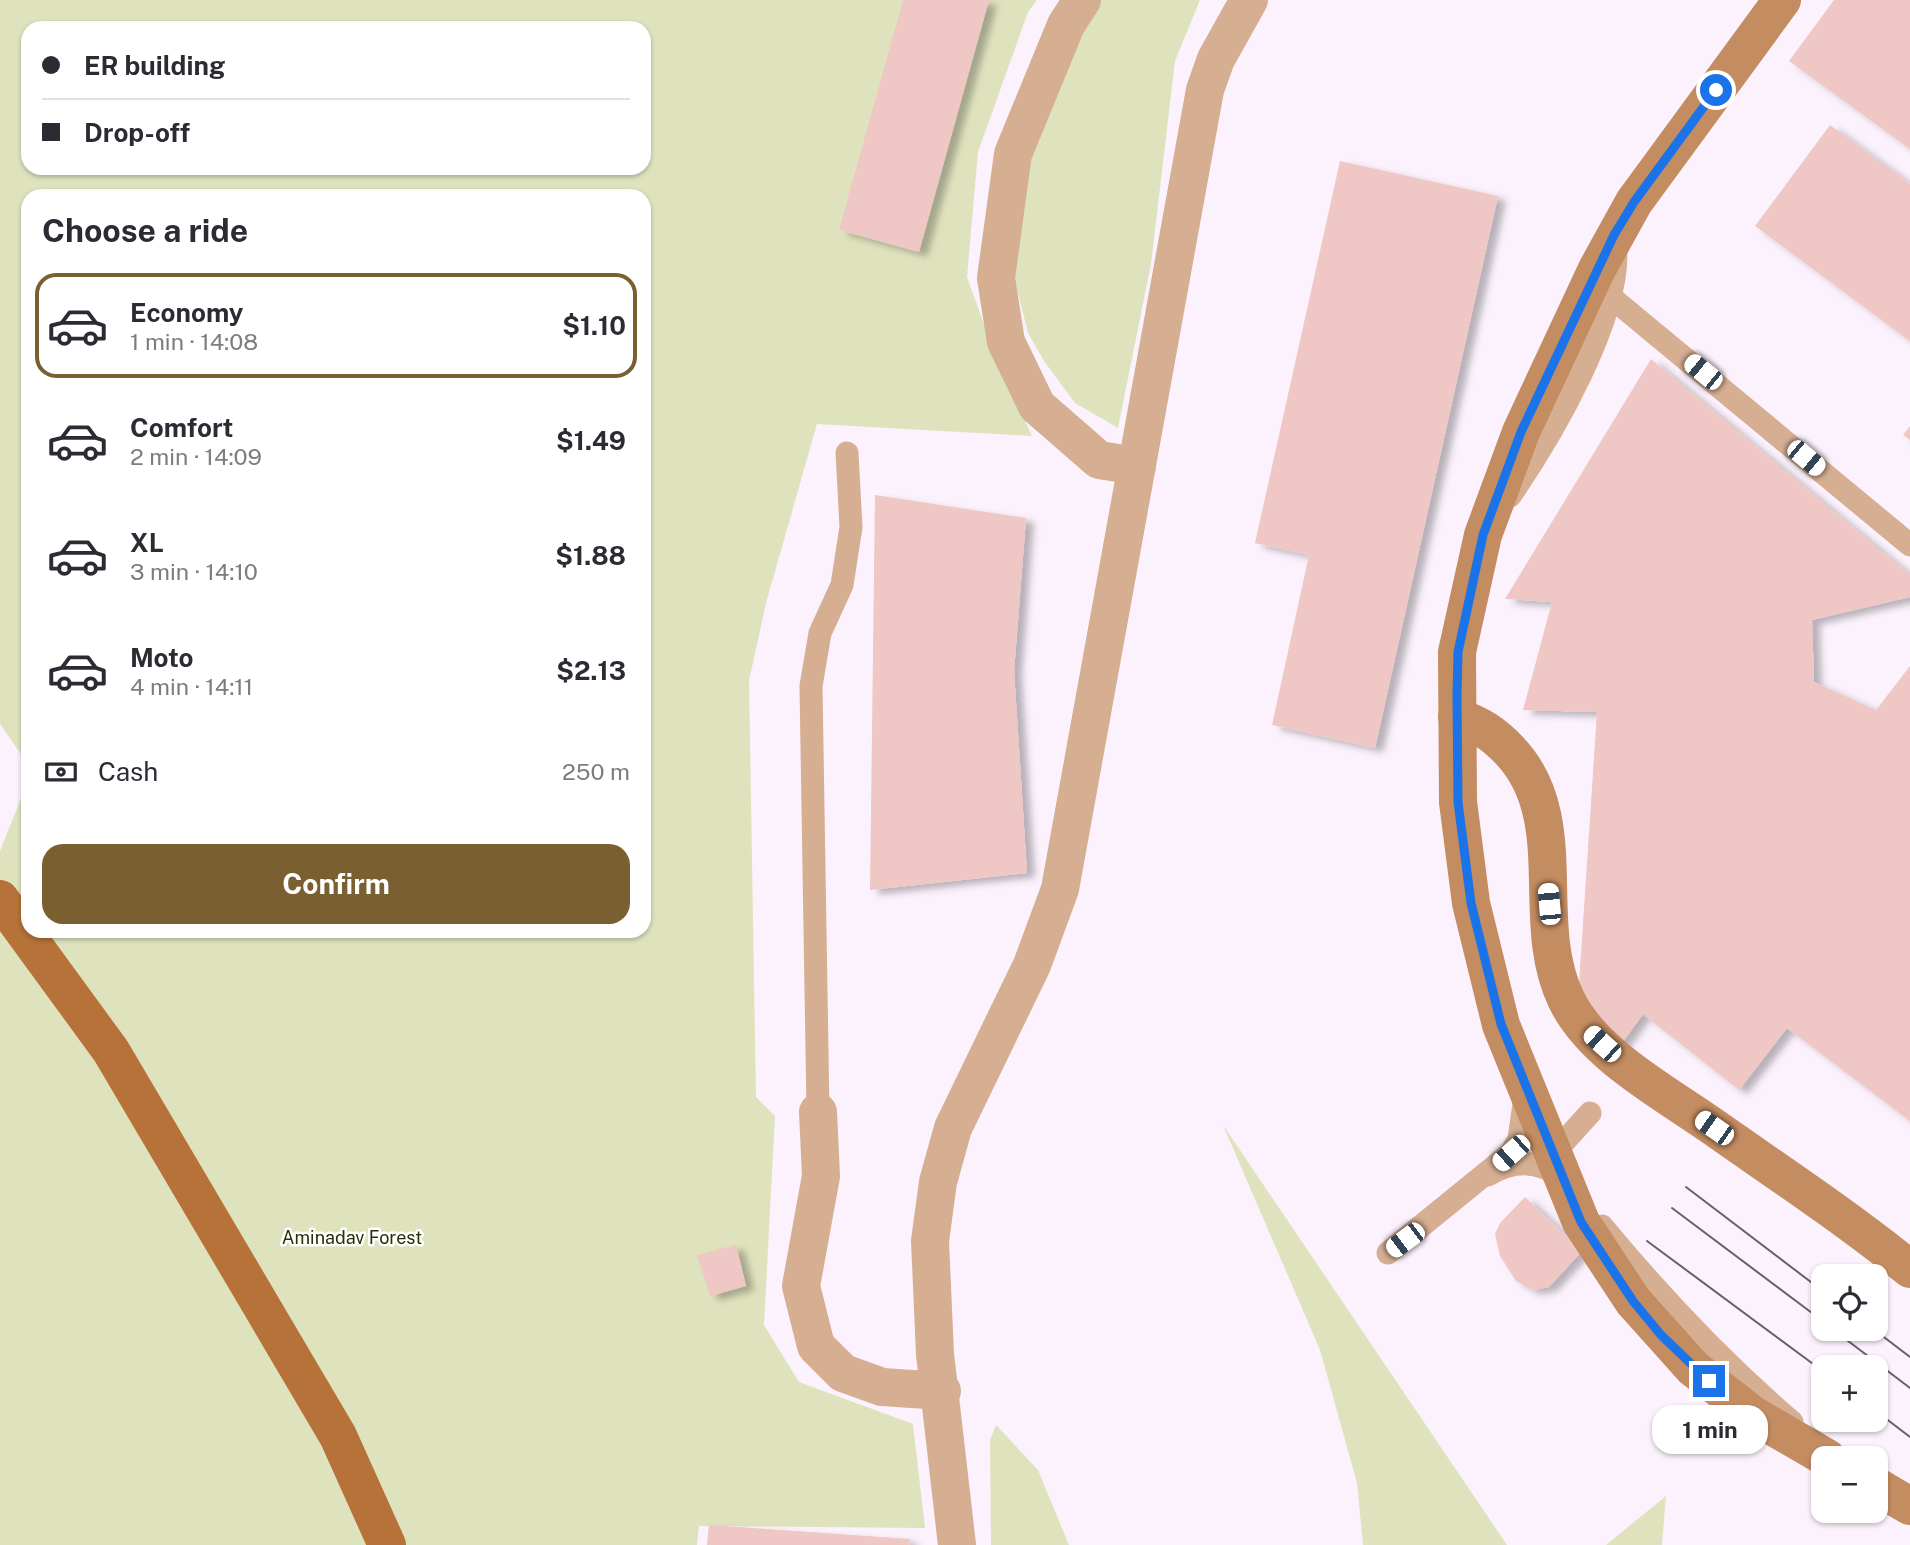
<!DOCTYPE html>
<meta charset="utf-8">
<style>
body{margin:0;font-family:"Public Sans",sans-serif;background:#f2f2f3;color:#2b2b33;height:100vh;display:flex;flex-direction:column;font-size:26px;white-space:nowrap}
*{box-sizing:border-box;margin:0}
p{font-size:23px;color:#7c7c81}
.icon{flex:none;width:38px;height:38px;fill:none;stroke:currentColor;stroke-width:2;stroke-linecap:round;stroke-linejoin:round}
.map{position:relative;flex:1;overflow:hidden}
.details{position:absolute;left:21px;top:189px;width:630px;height:749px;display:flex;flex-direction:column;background:#fff;border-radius:21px;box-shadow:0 2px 5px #0004}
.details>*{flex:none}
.top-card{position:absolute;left:21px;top:21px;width:630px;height:154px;border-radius:21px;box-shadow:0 2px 5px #0004;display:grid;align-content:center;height:154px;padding:0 21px;background:#fff}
.buttons{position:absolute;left:1811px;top:1264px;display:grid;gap:14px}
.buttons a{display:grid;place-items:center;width:77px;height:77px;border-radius:14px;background:#fff;box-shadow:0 2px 5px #0004;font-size:35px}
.end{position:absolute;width:32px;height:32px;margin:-16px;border:9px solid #1a73e8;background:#fff;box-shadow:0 0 0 4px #fff}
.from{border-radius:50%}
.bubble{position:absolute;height:49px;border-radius:21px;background:#fff;box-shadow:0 2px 5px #0004;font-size:23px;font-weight:700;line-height:49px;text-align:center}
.car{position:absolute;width:21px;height:42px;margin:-21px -10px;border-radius:9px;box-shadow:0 0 5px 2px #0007;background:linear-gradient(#fff 24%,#345 0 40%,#fff 0 76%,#345 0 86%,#fff 0)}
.top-card b{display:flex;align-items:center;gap:24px;height:66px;font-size:26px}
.top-card b+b{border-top:2px solid #e1e1e2}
.top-card i{width:18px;height:18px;background:#2b2b33}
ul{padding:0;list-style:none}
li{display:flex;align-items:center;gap:21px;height:105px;margin:0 14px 10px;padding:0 7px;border:4px solid transparent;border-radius:21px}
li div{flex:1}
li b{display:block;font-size:26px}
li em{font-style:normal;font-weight:700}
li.current{border-color:#7a5f31}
li>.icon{width:63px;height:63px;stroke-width:1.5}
h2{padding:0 21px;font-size:32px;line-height:84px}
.pay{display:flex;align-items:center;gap:18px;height:77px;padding:0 21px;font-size:26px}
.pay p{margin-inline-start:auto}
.button{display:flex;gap:14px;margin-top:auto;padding:14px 21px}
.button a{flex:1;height:80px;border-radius:21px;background:#7a5f31;color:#fff;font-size:28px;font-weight:700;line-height:80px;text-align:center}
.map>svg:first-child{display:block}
.green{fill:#dfe3bd;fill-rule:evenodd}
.building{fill:#efc7c4;filter:url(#shadow)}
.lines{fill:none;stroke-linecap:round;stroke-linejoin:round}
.lane{stroke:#d6af93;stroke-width:23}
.street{stroke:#d6af93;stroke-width:38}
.secondary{stroke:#c48c61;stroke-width:38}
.primary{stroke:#b67239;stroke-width:38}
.tram{stroke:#695f6a;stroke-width:2}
.route{stroke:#1a73e8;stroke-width:9}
.labels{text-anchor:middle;stroke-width:5;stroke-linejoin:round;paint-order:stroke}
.park-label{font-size:18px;fill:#2c2e03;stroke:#fff}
</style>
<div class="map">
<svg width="1910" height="1545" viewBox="0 0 1910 1545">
<defs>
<filter id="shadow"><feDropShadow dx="8" dy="4.5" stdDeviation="3.5" flood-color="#0004"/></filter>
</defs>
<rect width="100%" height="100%" fill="#fcf2fd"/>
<g class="green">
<path d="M0,0H1037L1028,12L978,152L967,277L993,349L1032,436L817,424L766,603L749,681L756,1097L775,1116L764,1325L799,1382L913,1424L925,1528L699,1526L697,1545H0V851L28,781V931H644V196H28V764L0,724ZM28,28H644V168H28Z"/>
<path d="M1092,0H1200L1175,61L1151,264L1118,428L1075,403L1044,361L1028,333L1014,277L1026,154Z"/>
<path d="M1223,1125L1507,1545H1363L1357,1483L1320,1350Z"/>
<path d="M996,1425L1038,1470L1069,1545H991L990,1440Z"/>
<path d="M1666,1496L1662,1545H1606Z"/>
</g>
<g class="building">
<path d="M903,0H989L919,252L839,230Z"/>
<path d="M1834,0H1910V149L1789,61Z"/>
<path d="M1830,125L1910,184V341L1755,226Z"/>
<path d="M1340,161L1498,196L1375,748L1272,725L1309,555L1255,543Z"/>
<path d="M1651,359L1910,575V597L1812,620L1814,682L1876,710L1910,666V1121L1787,1028L1739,1090L1643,1014L1606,1065L1575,1044L1597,712L1523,710L1552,602L1505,599Z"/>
<path d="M1910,426V440L1903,435Z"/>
<path d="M875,495L1026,518L1014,671L1027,873L870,890Z"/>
<path d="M1525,1197L1582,1251L1549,1287L1533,1290L1516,1281L1500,1256L1495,1234L1500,1223Z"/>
<path d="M736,1245L746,1286L710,1296L697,1255Z"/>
<path d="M709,1525L910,1539L909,1545H707Z"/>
</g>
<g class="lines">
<g class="lane">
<path d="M1612,298L1910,545"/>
<path d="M1510,496C1550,438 1625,312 1615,242"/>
<path d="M818,1112L811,686L820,633L842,585L851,527L847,453"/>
<path d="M1553,1154L1590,1113"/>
<path d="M1488,1175C1514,1159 1541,1159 1565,1181"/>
<path d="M1602,1226C1660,1296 1723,1363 1792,1422"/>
<path d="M1388,1253L1511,1153L1519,1139L1525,1097"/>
</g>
<g class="street">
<path d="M1082,0L1066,25L1013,154L996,278L1006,342L1037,406L1099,460L1137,466"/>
<path d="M818,1112L821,1176L801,1286L816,1346L843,1373L882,1387L942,1391"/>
<path d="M957,1545L935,1354L930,1241L938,1182L953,1128L1032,965L1060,889L1205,90L1216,59L1249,0"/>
</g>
<g class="secondary">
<path d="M1782,0L1634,202L1597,269L1521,432L1483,535L1457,652L1458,802L1471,903L1501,1025L1581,1222L1633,1301L1693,1368L1753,1415L1827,1458"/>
<path d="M1457,717C1479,724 1494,734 1510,751C1574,819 1528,920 1566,999C1592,1054 1664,1092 1712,1126C1779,1173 1847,1218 1910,1269"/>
<path d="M1876,1486L1910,1506"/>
</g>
<path class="primary" d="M0,899L111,1051L338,1436L387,1545"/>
<g class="tram">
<path d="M1686,1187L1824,1292"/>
<path d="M1672,1208L1824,1322"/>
<path d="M1647,1241L1824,1372"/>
<path d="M1831,1328L1910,1388"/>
<path d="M1872,1328L1910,1357"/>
<path d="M1876,1411L1910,1437"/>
</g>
</g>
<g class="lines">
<path class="route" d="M1709,1381L1661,1335L1633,1301L1581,1222L1501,1024L1471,903L1458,802L1457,695L1458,652L1483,535L1521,432L1614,235L1634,202L1716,90"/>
</g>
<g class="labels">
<g class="park-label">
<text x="352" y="1244">Aminadav Forest</text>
</g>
</g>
</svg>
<div class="buttons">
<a><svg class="icon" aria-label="locate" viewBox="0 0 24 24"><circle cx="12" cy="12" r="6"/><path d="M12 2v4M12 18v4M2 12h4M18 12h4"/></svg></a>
<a>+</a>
<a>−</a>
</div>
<i class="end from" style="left:1716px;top:90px"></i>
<i class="end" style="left:1709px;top:1381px"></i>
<div class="bubble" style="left:1652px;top:1405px;width:116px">1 min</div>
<i class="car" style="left:1703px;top:372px;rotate:309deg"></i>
<i class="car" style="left:1806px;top:458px;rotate:130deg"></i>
<i class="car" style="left:1549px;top:904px;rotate:355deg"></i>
<i class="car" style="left:1602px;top:1044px;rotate:312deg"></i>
<i class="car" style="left:1714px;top:1128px;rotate:305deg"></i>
<i class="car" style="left:1511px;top:1153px;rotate:228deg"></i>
<i class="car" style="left:1405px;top:1240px;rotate:233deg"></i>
<div class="top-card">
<b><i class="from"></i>ER building</b>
<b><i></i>Drop-off</b>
</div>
<section class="details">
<h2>Choose a ride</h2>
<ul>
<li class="current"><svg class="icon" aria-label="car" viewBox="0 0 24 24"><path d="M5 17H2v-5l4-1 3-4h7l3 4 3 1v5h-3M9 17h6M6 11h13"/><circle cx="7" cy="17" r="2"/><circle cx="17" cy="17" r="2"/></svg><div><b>Economy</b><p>1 min · 14:08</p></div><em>$1.10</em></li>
<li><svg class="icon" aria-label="car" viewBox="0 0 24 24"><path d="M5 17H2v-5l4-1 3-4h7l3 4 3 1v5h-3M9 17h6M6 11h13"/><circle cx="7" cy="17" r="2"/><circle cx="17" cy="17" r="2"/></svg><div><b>Comfort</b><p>2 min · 14:09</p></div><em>$1.49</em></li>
<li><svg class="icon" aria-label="car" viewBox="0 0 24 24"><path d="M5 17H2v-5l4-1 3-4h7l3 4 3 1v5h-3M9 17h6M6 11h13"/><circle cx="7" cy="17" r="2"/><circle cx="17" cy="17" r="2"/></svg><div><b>XL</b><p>3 min · 14:10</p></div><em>$1.88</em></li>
<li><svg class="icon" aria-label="car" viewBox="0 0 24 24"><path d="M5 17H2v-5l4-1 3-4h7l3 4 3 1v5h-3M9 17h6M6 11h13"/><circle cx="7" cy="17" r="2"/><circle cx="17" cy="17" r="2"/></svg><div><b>Moto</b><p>4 min · 14:11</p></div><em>$2.13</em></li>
</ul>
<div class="pay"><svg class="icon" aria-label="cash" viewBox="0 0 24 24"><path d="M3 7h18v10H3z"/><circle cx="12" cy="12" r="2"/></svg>Cash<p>250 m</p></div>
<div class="button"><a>Confirm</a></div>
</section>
</div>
